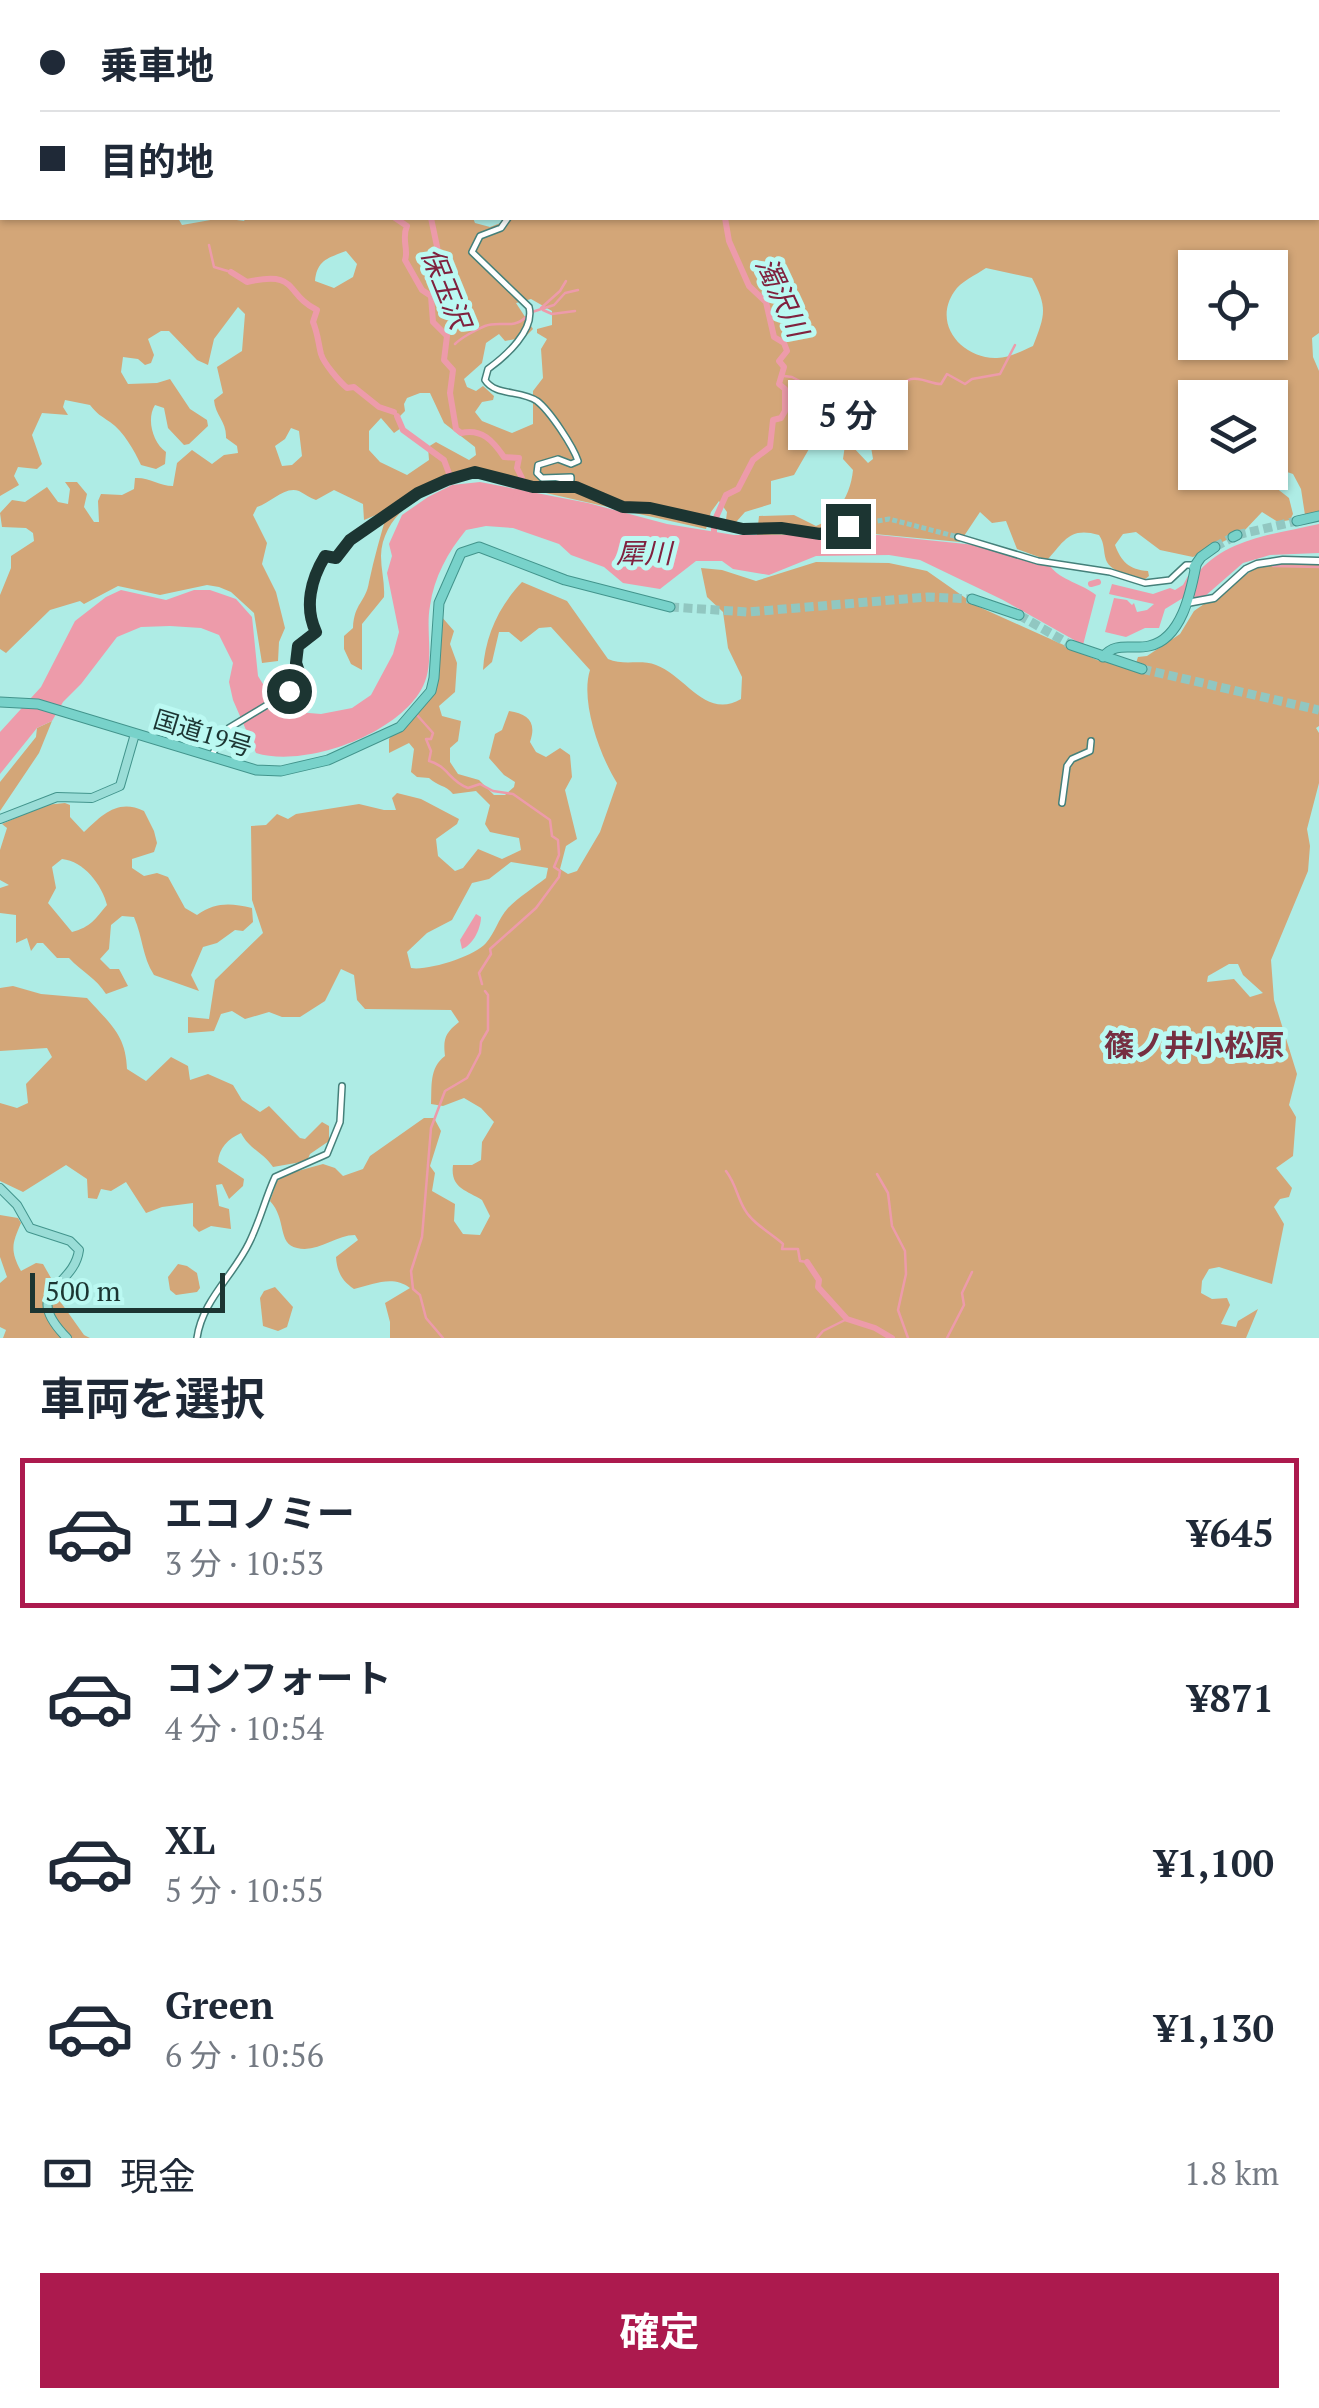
<!DOCTYPE html>
<html lang="ja">
<meta charset="utf-8">
<style>
body{margin:0;font-family:"PT Serif","Noto Sans JP",serif;background:#f2f2f3;color:#1f2937;height:100vh;display:flex;flex-direction:column;font-size:38px;white-space:nowrap}
*{box-sizing:border-box;margin:0}
p{font-size:32px;color:#747a83}
.icon{flex:none;width:55px;height:55px;fill:none;stroke:currentColor;stroke-width:2;stroke-linecap:round;stroke-linejoin:round}
.map{position:relative;height:1338px;overflow:hidden}
.drawer{display:flex;flex-direction:column;background:#fff;flex:1}
.drawer>*{flex:none}
.banner{position:absolute;left:0px;top:0px;width:1320px;height:220px;box-shadow:0 2px 8px #0004;display:grid;align-content:center;height:220px;padding:0 40px;background:#fff}
.fabs{position:absolute;left:1178px;top:250px;display:grid;gap:20px}
.fabs a{display:grid;place-items:center;width:110px;height:110px;border-radius:0px;background:#fff;box-shadow:0 2px 8px #0004;font-size:50px}
.scale{position:absolute;left:30px;bottom:25px;width:195px;box-sizing:border-box;padding-left:10px;border:5px solid #1c3532;border-top:0;font-size:28px;line-height:35px;white-space:nowrap;color:#1c3532;-webkit-text-stroke:8px #bbf9f2;paint-order:stroke}
.end{position:absolute;width:45px;height:45px;margin:-22px;border:12px solid #1c3532;background:#fff;box-shadow:0 0 0 5px #fff}
.from{border-radius:50%}
.bubble{position:absolute;height:70px;border-radius:0px;background:#fff;box-shadow:0 2px 8px #0004;font-size:32px;font-weight:700;line-height:70px;text-align:center}
.banner b{display:flex;align-items:center;gap:35px;height:95px;font-size:38px}
.banner b+b{border-top:2px solid #e0e1e3}
.banner i{width:25px;height:25px;background:#1f2937}
ul{padding:0;list-style:none}
li{display:flex;align-items:center;gap:30px;height:150px;margin:0 20px 15px;padding:0 20px;border:5px solid transparent;border-radius:0px}
li div{flex:1}
li b{display:block;font-size:38px}
li em{font-style:normal;font-weight:700}
li.active{border-color:#ac1a4e}
li>.icon{width:90px;height:90px;stroke-width:1.5}
h2{padding:0 40px;font-size:45px;line-height:120px}
.pay{display:flex;align-items:center;gap:25px;height:110px;padding:0 40px;font-size:38px}
.pay p{margin-inline-start:auto}
.action{display:flex;gap:20px;margin-top:auto;padding:20px 40px}
.action a{flex:1;height:115px;border-radius:0px;background:#ac1a4e;color:#fff;font-size:40px;font-weight:700;line-height:115px;text-align:center}
.map>svg:first-child{display:block}
.green{fill:#d3a678;fill-rule:evenodd}
.water{fill:#ed9baa}
.lines{fill:none;stroke-linecap:round;stroke-linejoin:round}
.stream{stroke:#ed9baa;stroke-width:2.5}
.river{stroke:#ed9baa;stroke-width:6}
.tertiary-tunnel{stroke:#91c7c1;stroke-width:5;stroke-dasharray:5 2.5;stroke-linecap:butt}
.trunk-tunnel{stroke:#91c7c1;stroke-width:9;stroke-dasharray:9 4.5;stroke-linecap:butt}
.tertiary-casing{stroke:#45807a;stroke-width:8}
.secondary-casing{stroke:#45807a;stroke-width:9}
.primary-casing{stroke:#42948c;stroke-width:10}
.trunk-casing{stroke:#42948c;stroke-width:11}
.tertiary{stroke:#fff;stroke-width:5}
.secondary{stroke:#fff;stroke-width:6}
.primary{stroke:#9addd7;stroke-width:8}
.trunk{stroke:#78d2ca;stroke-width:9}
.route{stroke:#1c3532;stroke-width:12}
.labels{text-anchor:middle;stroke-width:10;stroke-linejoin:round;paint-order:stroke}
.street-label{font-size:25px;fill:#1c3532;stroke:#bbf9f2}
.water-label{font-size:28px;font-style:italic;fill:#80213e;stroke:#bbf9f2}
.quarter-label{font-size:30px;font-weight:bold;fill:#762f41;stroke:#bbf9f2}
</style>
<div class="map">
<svg width="1319" height="1338" viewBox="0 0 1319 1338">
<rect width="100%" height="100%" fill="#aeece5"/>
<g class="green">
<path d="M144,0H358L145,2Z"/>
<path d="M398,0H1256L395,2Z"/>
<path d="M0,22L2,218H178L182,225L222,218L244,221L246,218H473L475,223L490,227L514,218H1318L1319,127V333L1312,338L1313,357L1319,371V512L1305,515L1301,489L1293,474L1284,471L1278,474L1275,487L1289,498L1293,514L1290,520L1278,522L1262,512L1244,531L1193,557L1160,550L1136,532L1123,534L1115,545C1121,561 1129,570 1148,571L1149,576L1144,580C1133,576 1111,573 1106,560C1103,550 1105,544 1099,535C1069,526 1064,542 1047,560L1017,549L1006,521L992,523L980,512L960,542L864,533L757,535L759,516L794,515L816,526C838,517 851,493 853,470L843,459L845,445H851L868,463L873,459L868,429L852,420L851,405L843,401L828,416L794,475L771,481V504L745,512L729,530L725,528L727,512L719,501L711,512L706,529L479,478C437,479 382,510 381,556C381,570 385,583 384,597L362,624V670L351,664L344,649V636L353,628C354,603 366,602 369,582C374,558 381,534 388,510L364,520L363,504L334,490L316,500C310,498 305,494 299,491C284,486 271,503 257,507L253,515L267,543L262,564L276,592L285,628L279,642L278,661L262,663L254,613L231,592L219,587L207,585L160,595L118,586L84,604L80,601L50,610L6,653L0,649V595L11,568V556L34,541L33,533L26,528L2,527L0,513L12,500L25,502L47,487L58,502L68,504L70,489L65,482H77L87,494L84,507L94,522H99L98,501L101,494L122,495L134,489L135,478C149,477 159,486 173,486L177,463L192,450L212,464L224,455L238,453L237,446L226,438C227,422 215,415 214,400L223,393L217,367L242,351L245,314L238,307L214,339L208,365L197,360L169,331H161L148,339L154,355L151,363L145,365L138,359L123,357L121,372L128,384L157,383L170,379L190,409L207,420L208,426L189,444L184,445L168,428L164,408L155,405C146,419 153,443 166,452L165,464L156,469L141,465C134,450 124,432 110,422C101,416 97,414 90,405L65,400L63,407L68,415L42,413L32,435L42,464L37,469L18,467L14,476L19,485L0,496ZM346,251L357,264L353,277L334,288L315,281C317,260 328,258 346,251ZM986,268L1032,278C1048,308 1045,315 1033,346C1022,351 1007,359 995,358C960,357 933,323 954,292C961,281 976,275 986,268ZM1195,268H1270V342H1195ZM531,299L552,311V325L537,329V333L547,339L541,349L543,378L533,391V424L512,433L482,421L475,412L482,402L493,400L494,396L483,386L476,391L467,387L464,379L482,363L486,343L499,334L505,341L525,337L533,329L516,303ZM420,393H430L444,423L475,447L476,455L469,460L436,442L428,447L429,460L407,475L380,462L369,450V431L381,418L394,433L401,428L399,417L405,411L404,404L407,398ZM1195,398H1270V472H1195ZM291,428L299,431L302,456L292,465L282,466L275,446L285,439Z"/>
<path d="M1311,557L1319,560V726L1316,728L1319,733V783L1307,829L1310,846L1308,871L1271,960L1274,1000L1297,1074L1289,1105L1296,1117L1293,1156L1276,1168L1292,1188L1289,1197L1280,1199L1274,1207L1284,1224L1272,1284L1219,1267L1209,1269L1202,1281L1201,1293L1212,1299L1227,1298L1230,1305L1221,1324L1236,1327L1238,1321L1258,1309L1246,1338H390V1322L385,1303L410,1288C393,1275 374,1284 354,1289C342,1281 337,1272 336,1257L358,1240L355,1235C335,1235 318,1253 297,1248C277,1244 287,1219 270,1201L277,1181L287,1174L323,1164L335,1168L343,1176L363,1169L370,1156L424,1118H434L441,1131L430,1166L435,1173L432,1191L455,1204L454,1221L463,1234L480,1235L490,1216L482,1200C466,1190 450,1188 453,1165H472L481,1160L482,1142L494,1122L481,1108L464,1098L443,1106L431,1104C432,1086 429,1068 445,1056C443,1039 445,1033 459,1022L451,1010L365,1009L357,1000L354,975L341,969L325,1001L300,1017H282L269,1012L245,1019L232,1011L221,1014L214,1031L188,1033V1017L209,1019L215,980L263,933L252,900L251,826L266,825L277,814L288,819L296,814L359,804L384,810H396L392,798L397,793L421,799L459,819L457,824L436,839L438,856L455,871L463,868L478,849L502,859L521,850L519,838L490,832L485,824L490,805L476,791L453,794C446,785 437,786 429,778L417,777L411,772L414,749L409,743L389,753V739L437,681L441,616L454,631L450,644L457,663L455,692L439,706L442,716L461,721L458,741L450,748V762L458,774L479,780L494,795H505L514,787L515,782L504,775L489,758L495,734L502,730L509,711C528,714 537,722 530,742L536,752L546,757L560,748L570,755L572,777L565,790L577,839L566,846L560,869L568,874L577,871L600,832L617,783C600,756 580,701 590,670L551,627L539,628L521,642L509,632H499L492,662L483,670C485,636 499,606 522,582L567,601L608,659C623,666 641,659 656,665C686,676 706,720 741,699L742,677L728,648L723,612L707,597L701,568L722,570L756,581L816,562L889,563L927,571L977,606L1097,660L1144,672L1146,666L1136,663L1138,657L1147,656L1180,634L1194,611L1257,567ZM511,862L548,868L546,878C533,888 519,897 508,908C498,919 495,933 486,943C475,956 428,971 411,968L407,952L427,933L452,920L472,883L489,879ZM1229,964H1238L1243,975L1263,993L1250,997L1234,979L1207,982L1208,976Z"/>
<path d="M52,721L39,753L0,811V782L36,737L37,728Z"/>
<path d="M65,803L70,805V817L84,832C102,815 118,798 144,811L154,831L157,843L154,852L132,859V868L144,876L157,873L168,877L185,908L197,915C216,902 230,903 252,908L253,922L243,931L235,930L217,943L203,947L191,975L199,991L154,975C142,956 143,938 134,917L122,916L111,925L109,949L100,959L110,969H119L128,986L106,994C96,978 82,972 69,958H57L43,943H37L31,951L27,938L16,943V915L0,913V888L9,885L0,880V850L7,828L2,824L45,805ZM62,859C84,861 102,885 107,905C95,919 91,927 72,932L48,903L56,888L52,867Z"/>
<path d="M13,986L41,994L87,998C109,1023 126,1034 127,1069L146,1081L171,1057L188,1066L190,1080L208,1074L233,1085L242,1100L260,1112L269,1106L300,1138L305,1139L322,1122L329,1126V1141L310,1154L307,1161L273,1167C263,1152 249,1149 241,1133C228,1139 219,1148 218,1162L244,1179L243,1186L229,1199L222,1184L216,1185L219,1206L229,1209L231,1229L211,1226L199,1232L193,1226V1203L162,1207L146,1213L126,1182L111,1191L101,1189L97,1199L88,1198L87,1179L66,1165L23,1192L0,1181V1103L17,1108L28,1103L26,1084L52,1057L47,1048L0,1051V988Z"/>
<path d="M0,1215L18,1218L21,1223C13,1242 9,1249 21,1271L36,1263L43,1264L51,1278L47,1283L84,1335L90,1338H3L6,1330L0,1327V1283L7,1277L0,1257Z"/>
<path d="M178,1264L187,1266L197,1273L200,1288L197,1292L176,1295L170,1290L168,1277Z"/>
<path d="M275,1287L293,1307L287,1327L278,1331L263,1326L260,1298L264,1291Z"/>
</g>
<g class="water">
<path d="M480,482L588,503L667,524L734,535H878L985,546L1050,566C1060,580 1083,584 1096,595L1083,645L1003,600L920,560L889,555L816,556L769,575L733,569L722,561H696L660,589L623,583L604,567L571,555L559,544L513,528L486,526L466,530C448,552 434,577 430,606C425,632 436,665 421,690C395,735 305,768 256,753L233,700L229,682L233,663L219,635L201,628L170,626L141,627L117,637L81,684L63,702L52,721L37,728L0,774V732L41,687L75,621L106,597L121,590L166,600L194,590H210L236,599L252,617L258,676L266,689L297,712L321,714L352,708L371,695L393,654L399,632L387,573L392,556L389,544L402,515L428,497L452,485Z"/>
<path d="M1319,524V553L1270,555L1243,563L1204,597L1183,598L1165,609L1159,628H1145L1126,637L1105,632L1114,598L1127,600L1132,605L1134,603L1137,612L1147,610L1154,604L1109,594L1112,584L1153,594L1170,588L1175,590L1183,585L1188,576L1196,575C1225,538 1276,534 1319,524Z"/>
<path d="M476,914L481,917C481,928 473,945 462,949L460,940Z"/>
</g>
<g class="lines">
<g class="stream">
<path d="M209,245L214,267L231,272"/>
<path d="M541,308L560,291L566,281"/>
<path d="M543,310L552,314L575,311"/>
<path d="M532,312L554,305L565,293L578,290"/>
<path d="M455,344C461,338 475,330 485,326C500,320 513,330 526,317"/>
<path d="M784,376L792,377L825,394C859,376 871,389 903,382C914,380 906,378 918,379C927,380 932,384 941,384L947,374L965,384L972,379L1000,374L1015,345"/>
<path d="M1273,566L1319,567"/>
<path d="M417,715L433,733L431,739H426L431,751L429,761C448,766 449,781 468,788L480,784L493,791L513,794L550,820L552,836L558,840L559,855L554,867L560,871L559,877L536,908L490,949L491,954L479,973L482,984"/>
<path d="M726,1171C736,1184 737,1197 745,1210C752,1223 772,1234 783,1244L782,1249H798L800,1261L807,1262"/>
<path d="M877,1174L888,1193L892,1226L905,1251L906,1274L898,1310L908,1338"/>
<path d="M443,1338L426,1318L420,1295L413,1289L411,1271L422,1237L431,1128L445,1091L467,1078L480,1053L481,1042L488,1030V995L485,991"/>
<path d="M817,1338L823,1331L847,1319"/>
<path d="M947,1338L964,1305L962,1293L972,1272"/>
</g>
<g class="river">
<path d="M312,0L313,2"/>
<path d="M657,0L662,2"/>
<path d="M762,0L764,2"/>
<path d="M332,2V0"/>
<path d="M799,2L807,0"/>
<path d="M395,218L407,226C401,239 409,250 405,260L422,290L431,296L433,322L447,336L444,360L453,370L450,393L456,429L461,433C482,428 493,441 504,457L519,458L517,468L522,478L515,499"/>
<path d="M431,218L443,275L431,296"/>
<path d="M231,272L247,282C300,270 284,294 317,310L313,322C318,334 318,342 321,354C324,364 340,382 347,388L354,387L379,407L394,412"/>
<path d="M397,416L403,430L444,460L450,476"/>
<path d="M714,538V522L726,495L738,489L753,460L770,447L773,420L781,418L785,411V389L779,384L784,367L779,361L787,351L784,343L774,337L766,302L749,286L729,241L725,218"/>
<path d="M1091,584L1098,582"/>
<path d="M807,1262L819,1280L818,1287L847,1319L875,1328L892,1338"/>
</g>
<path class="tertiary-tunnel" d="M848,526L889,519L958,537"/>
<g class="trunk-tunnel">
<path d="M1237,535L1297,521"/>
<path d="M1215,547L1233,537"/>
<path d="M670,607L748,612L928,597L972,599"/>
<path d="M1019,615L1071,645"/>
<path d="M1142,669L1319,710"/>
</g>
<g class="tertiary-casing">
<g id="tertiary">
<path d="M611,0L614,2"/>
<path d="M508,218L501,228L480,236L472,252L529,307C535,330 506,356 488,369L485,380C495,396 521,390 537,401C550,411 573,446 578,461L571,464L558,459L538,465L537,473L542,478L571,477V480L554,484"/>
<path d="M958,537L1038,561L1110,572L1145,583L1170,580L1186,565H1196"/>
<path d="M211,756L229,728L300,685L302,681C296,658 292,644 316,632C304,607 311,579 325,557H338L350,541L419,493L447,479L475,472L533,487H576L623,507L650,508L743,529L781,528L820,534L848,526"/>
<path d="M1062,803L1067,766L1072,759L1090,751L1091,741"/>
<path d="M197,1338C202,1301 233,1276 249,1243C260,1221 265,1199 275,1177L327,1154L340,1122L342,1086"/>
</g>
</g>
<g class="secondary-casing">
<path id="secondary" d="M1187,603L1214,598L1246,569L1257,564L1283,560L1319,561"/>
</g>
<g class="primary-casing">
<g id="primary">
<path d="M0,819L57,797L92,798L120,786L135,734"/>
<path d="M0,1188L17,1205L30,1228L70,1241L79,1250C74,1289 19,1289 67,1338"/>
</g>
</g>
<g class="trunk-casing">
<g id="trunk">
<path d="M1297,521L1319,516"/>
<path d="M1233,537L1237,535"/>
<path d="M1194,567L1201,557L1215,547"/>
<path d="M972,599L1019,615"/>
<path d="M1071,645L1142,669"/>
<path d="M1103,657C1116,641 1131,650 1149,646C1182,639 1191,591 1196,565"/>
<path d="M0,702L38,704L256,770L281,771L328,760L400,727L431,691L434,678L439,603L461,553L479,547L565,580L670,607"/>
</g>
</g>
<use href="#tertiary" class="tertiary"/>
<use href="#secondary" class="secondary"/>
<use href="#primary" class="primary"/>
<use href="#trunk" class="trunk"/>
</g>
<g class="lines">
<path class="route" d="M289,691L302,680L296,663L298,646L316,632C304,607 311,579 325,556L336,558L350,540L418,493L447,480L475,472L533,487H576L623,507L650,508L743,529L781,528L820,534L848,526"/>
</g>
<g class="labels">
<g class="street-label">
<text transform="translate(203 733) rotate(17)" y="9">国道19号</text>
</g>
<g class="water-label">
<text transform="translate(446 288) rotate(68)" y="10">保玉沢</text>
<text transform="translate(782 297) rotate(65)" y="10">濁沢川</text>
<text x="644" y="563">犀川</text>
</g>
<g class="quarter-label">
<text x="1194" y="1056">篠ノ井小松原</text>
</g>
</g>
</svg>
<div class="fabs">
<a><svg class="icon" aria-label="locate" viewBox="0 0 24 24"><circle cx="12" cy="12" r="6"/><path d="M12 2v4M12 18v4M2 12h4M18 12h4"/></svg></a>
<a><svg class="icon" aria-label="layers" viewBox="0 0 24 24"><path d="M12 4l9 5-9 5-9-5zM3 14l9 5 9-5"/></svg></a>
</div>
<div class="scale">500 m</div>
<i class="end from" style="left:289px;top:691px"></i>
<i class="end" style="left:848px;top:526px"></i>
<div class="bubble" style="left:788px;top:380px;width:120px">5 分</div>
<div class="banner">
<b><i class="from"></i>乗車地</b>
<b><i></i>目的地</b>
</div>
</div>
<section class="drawer">
<h2>車両を選択</h2>
<ul>
<li class="active"><svg class="icon" aria-label="car" viewBox="0 0 24 24"><path d="M5 17H2v-5l4-1 3-4h7l3 4 3 1v5h-3M9 17h6M6 11h13"/><circle cx="7" cy="17" r="2"/><circle cx="17" cy="17" r="2"/></svg><div><b>エコノミー</b><p>3 分 · 10:53</p></div><em>¥645</em></li>
<li><svg class="icon" aria-label="car" viewBox="0 0 24 24"><path d="M5 17H2v-5l4-1 3-4h7l3 4 3 1v5h-3M9 17h6M6 11h13"/><circle cx="7" cy="17" r="2"/><circle cx="17" cy="17" r="2"/></svg><div><b>コンフォート</b><p>4 分 · 10:54</p></div><em>¥871</em></li>
<li><svg class="icon" aria-label="car" viewBox="0 0 24 24"><path d="M5 17H2v-5l4-1 3-4h7l3 4 3 1v5h-3M9 17h6M6 11h13"/><circle cx="7" cy="17" r="2"/><circle cx="17" cy="17" r="2"/></svg><div><b>XL</b><p>5 分 · 10:55</p></div><em>¥1,100</em></li>
<li><svg class="icon" aria-label="car" viewBox="0 0 24 24"><path d="M5 17H2v-5l4-1 3-4h7l3 4 3 1v5h-3M9 17h6M6 11h13"/><circle cx="7" cy="17" r="2"/><circle cx="17" cy="17" r="2"/></svg><div><b>Green</b><p>6 分 · 10:56</p></div><em>¥1,130</em></li>
</ul>
<div class="pay"><svg class="icon" aria-label="cash" viewBox="0 0 24 24"><path d="M3 7h18v10H3z"/><circle cx="12" cy="12" r="2"/></svg>現金<p>1.8 km</p></div>
<div class="action"><a>確定</a></div>
</section>
